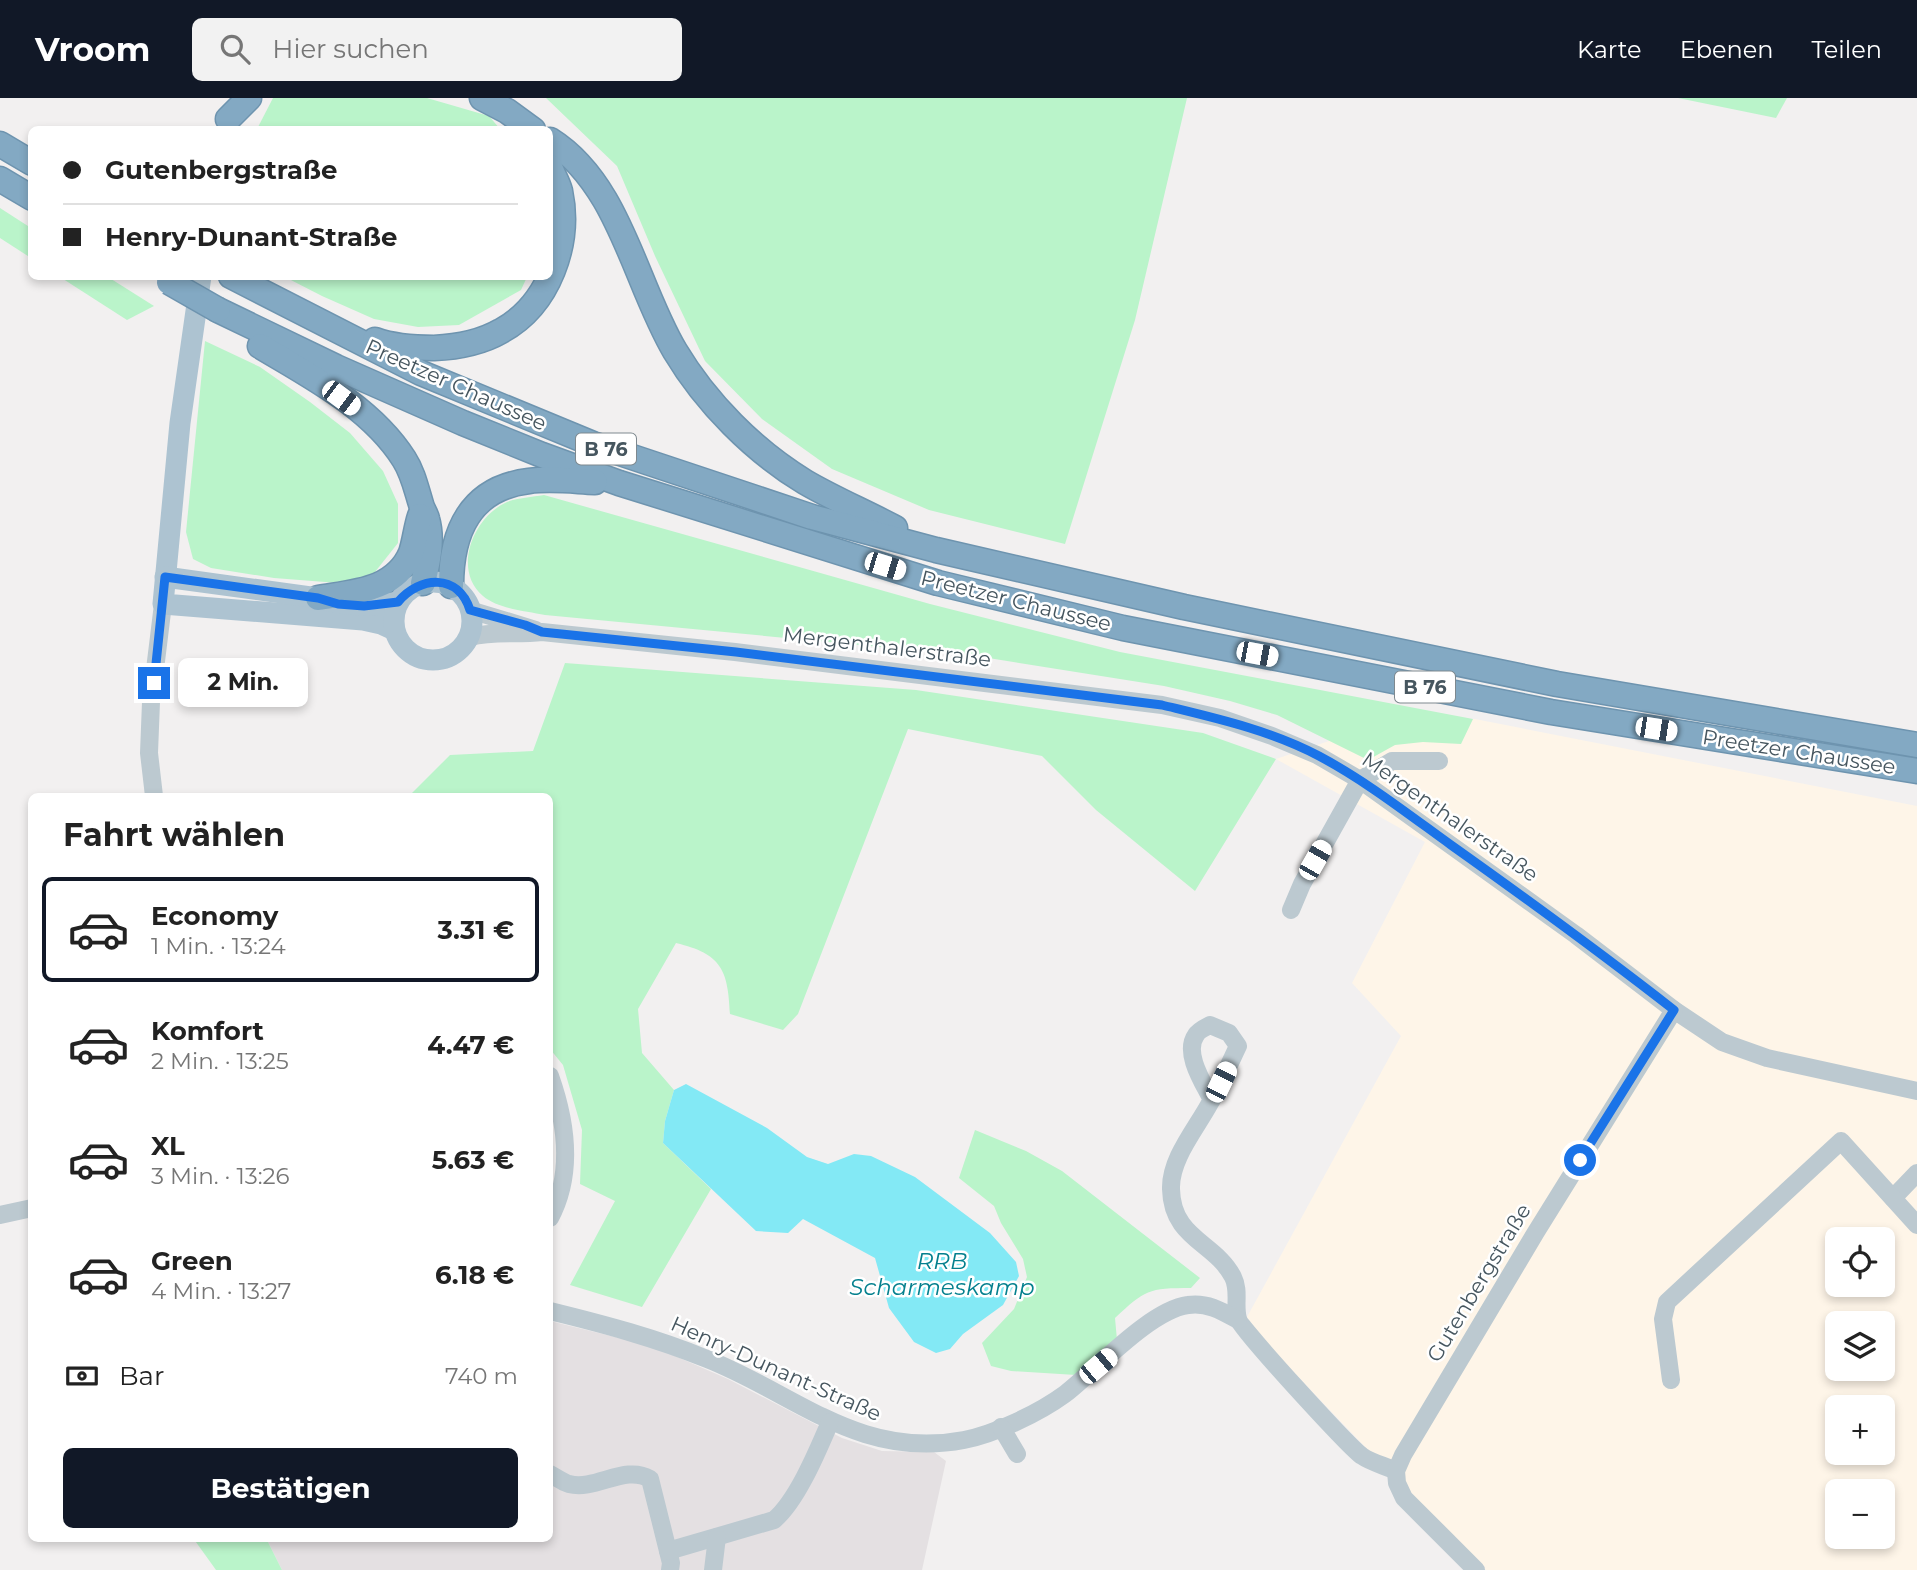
<!DOCTYPE html>
<html lang="de">
<meta charset="utf-8">
<style>
body{margin:0;font-family:Montserrat,sans-serif;background:#f2f2f2;color:#222;height:100vh;display:flex;flex-direction:column;font-size:26px;white-space:nowrap}
*{box-sizing:border-box;margin:0}
p{font-size:23px;color:#767676}
.icon{flex:none;width:38px;height:38px;fill:none;stroke:currentColor;stroke-width:2;stroke-linecap:round;stroke-linejoin:round}
.map{position:relative;flex:1;overflow:hidden}
.sheet{position:absolute;left:28px;top:695px;width:525px;height:749px;display:flex;flex-direction:column;background:#fff;border-radius:10px;box-shadow:0 4px 10px #0003}
.sheet>*{flex:none}
.banner{position:absolute;left:28px;top:28px;width:525px;height:154px;border-radius:10px;box-shadow:0 4px 10px #0003;display:grid;align-content:center;height:154px;padding:0 35px;background:#fff}
.tools{position:absolute;left:1825px;top:1129px;display:grid;gap:14px}
.tools a{display:grid;place-items:center;width:70px;height:70px;border-radius:10px;background:#fff;box-shadow:0 4px 10px #0003;font-size:35px}
.end{position:absolute;width:32px;height:32px;margin:-16px;border:9px solid #1a73e8;background:#fff;box-shadow:0 0 0 4px #fff}
.from{border-radius:50%}
.bubble{position:absolute;height:49px;border-radius:10px;background:#fff;box-shadow:0 4px 10px #0003;font-size:23px;font-weight:700;line-height:49px;text-align:center}
.car{position:absolute;width:21px;height:42px;margin:-21px -10px;border-radius:9px;box-shadow:0 0 5px 2px #0007;background:linear-gradient(#fff 24%,#345 0 40%,#fff 0 76%,#345 0 86%,#fff 0)}
.banner b{display:flex;align-items:center;gap:24px;height:66px;font-size:26px}
.banner b+b{border-top:2px solid #e0e0e0}
.banner i{width:18px;height:18px;background:#222}
ul{padding:0;list-style:none}
li{display:flex;align-items:center;gap:21px;height:105px;margin:0 14px 10px;padding:0 21px;border:4px solid transparent;border-radius:10px}
li div{flex:1}
li b{display:block;font-size:26px}
li em{font-style:normal;font-weight:700}
li.selected{border-color:#111827}
li>.icon{width:63px;height:63px;stroke-width:1.5}
h2{padding:0 35px;font-size:32px;line-height:84px}
.pay{display:flex;align-items:center;gap:18px;height:77px;padding:0 35px;font-size:26px}
.pay p{margin-inline-start:auto}
.cta{display:flex;gap:14px;margin-top:auto;padding:14px 35px}
.cta a{flex:1;height:80px;border-radius:10px;background:#111827;color:#fff;font-size:28px;font-weight:700;line-height:80px;text-align:center}
header{display:flex;align-items:center;gap:42px;box-sizing:border-box;height:98px;padding:0 35px;background:#111827;color:#fff}
header strong{font-size:33px}
nav{display:flex;gap:38px;margin-inline-start:auto;font-size:24px}
.search{width:490px;height:63px;background:#f2f2f2;display:flex;align-items:center;gap:18px;box-sizing:border-box;padding:0 24px;border-radius:10px;color:#767676;font-size:26px}
.map>svg:first-child{display:block}
.commercial{fill:#fef5e8;fill-rule:evenodd}
.education{fill:#e4e0e2}
.green{fill:#baf4ca}
.water{fill:#83e9f5}
.lines{fill:none;stroke-linecap:round;stroke-linejoin:round}
.highway-casing{stroke:#6e94af;stroke-width:27}
.minor{stroke:#bcc9d0;stroke-width:18}
.major{stroke:#adc3d1;stroke-width:21}
.highway{stroke:#83a9c3;stroke-width:24}
.highway-bridge-casing{stroke:#6e94af;stroke-width:27;stroke-linecap:butt}
.highway-bridge{stroke:#83a9c3;stroke-width:24}
.route{stroke:#1a73e8;stroke-width:9}
.labels{text-anchor:middle;stroke-width:5;stroke-linejoin:round;paint-order:stroke}
.shield{fill:#fff;stroke:#7e898f;stroke-width:2}
.shield-label{font-size:19px;font-weight:bold;fill:#46565f}
.street-label{font-size:21px;fill:#46565f;stroke:#fff}
.water-label{font-size:23px;font-style:italic;fill:#04808e;stroke:#fff}
</style>
<header>
<strong>Vroom</strong>
<div class="search"><svg class="icon" aria-label="search" viewBox="0 0 24 24"><circle cx="10" cy="10" r="6"/><path d="M15 15l6 6"/></svg>Hier suchen</div>
<nav><a>Karte</a><a>Ebenen</a><a>Teilen</a></nav>
</header>
<div class="map">
<svg width="1917" height="1472" viewBox="0 0 1917 1472">
<rect width="100%" height="100%" fill="#f2f0f0"/>
<path class="commercial" d="M1475,621L1917,708V1472H1486L1407,1393L1267,1246L1247,1219L1401,938L1352,885L1425,744L1276,661L1373,628ZM1838,1141H1883V1186H1838ZM1838,1225H1883V1270H1838ZM1838,1309H1883V1354H1838ZM1838,1393H1883V1438H1838Z"/>
<path class="education" d="M550,1223L652,1248L728,1281L842,1340L882,1353L934,1354L946,1363L922,1472H282L266,1440H550Z"/>
<g class="green">
<path d="M273,0H427L489,18L500,31H257Z"/>
<path d="M546,0H1187L1135,222L1065,446L929,412L832,371L762,321L705,263L655,158L617,68Z"/>
<path d="M1678,0H1787L1776,20Z"/>
<path d="M0,110L31,130V160L0,140Z"/>
<path d="M60,179H108L154,208L127,222Z"/>
<path d="M285,179L527,178V179L521,192L459,227L418,229L374,221L322,198Z"/>
<path d="M205,243L260,269L310,304L350,335L383,373L398,406V445L371,479L338,485L274,480L211,470L193,461L186,434Z"/>
<path d="M544,397L930,506L1120,554L1473,621L1461,646L1423,644L1395,647L1368,662L1277,617L1230,603L1164,588L976,558L545,517C526,513 498,511 483,498C452,472 473,419 507,404C517,400 532,399 544,397Z"/>
<path d="M565,565L916,592L1203,635L1276,661L1195,793L1096,712L1042,658L908,631L798,916L783,932L730,916C728,872 722,856 676,845L638,911L642,955L674,992L665,1023L663,1045L711,1091L642,1209L570,1187L615,1103L580,1086L582,1032L563,967L550,951V698H409L450,657L533,653Z"/>
<path d="M975,1032L1026,1053L1062,1073L1200,1180L1191,1190C1148,1190 1145,1192 1115,1220L1117,1242L1076,1277L1011,1273L991,1268L982,1245L1014,1211L1027,1179L1023,1161L1001,1125L994,1108L959,1080Z"/>
<path d="M193,1440H266L282,1472H216Z"/>
</g>
<path class="water" d="M686,986L767,1030L807,1059L828,1066L854,1056L871,1058L915,1079L990,1135L1016,1164L1019,1178L1003,1207L963,1236L950,1251L936,1255L914,1244L889,1210L875,1160L803,1121L788,1135L756,1133L663,1045L665,1023L674,992Z"/>
<g class="lines">
<g class="highway-casing">
<g id="highway">
<path d="M482,0L507,13L533,32"/>
<path d="M228,21L249,0"/>
<path d="M550,42C620,86 635,186 675,253C706,305 754,353 805,384C834,401 865,414 895,430"/>
<path d="M0,46L32,65"/>
<path d="M0,81L32,100"/>
<path d="M231,178L421,275L593,346L812,419L936,452L1184,509L1557,586L1917,647"/>
<path d="M218,212L336,269L463,325L542,357L619,385L938,485L1123,530L1551,614L1917,673"/>
<path d="M375,242C394,249 414,250 434,250C456,249 482,244 501,233C549,207 571,145 560,93C558,85 553,77 550,69"/>
<path d="M260,248C310,278 371,309 404,361C413,375 416,390 421,406C422,411 426,416 427,421C433,442 428,464 423,485"/>
<path d="M451,488C451,434 470,390 529,383C551,380 573,383 595,384"/>
<path d="M318,500C353,494 395,493 411,455C415,443 416,430 420,418"/>
</g>
</g>
<g class="minor">
<path d="M470,512L536,532"/>
<path d="M470,539C493,533 518,537 542,534L735,554L1162,607L1220,620L1272,638L1317,657L1360,682L1576,837L1674,912L1722,944L1767,960L1917,993"/>
<path d="M154,698L149,655L151,604L163,506"/>
<path d="M1291,812L1302,786L1360,682L1392,663H1439"/>
<path d="M550,978C566,1023 574,1075 550,1120"/>
<path d="M1212,1002C1204,986 1183,955 1196,937C1198,933 1206,929 1210,927L1229,935L1238,948C1229,967 1220,987 1210,1005C1196,1031 1170,1061 1171,1091C1172,1141 1215,1144 1233,1179C1240,1193 1234,1207 1238,1221C1240,1230 1350,1350 1362,1358C1372,1365 1386,1368 1396,1373"/>
<path d="M1893,1100L1917,1075"/>
<path d="M0,1117L32,1110"/>
<path d="M550,1213C603,1226 656,1240 707,1261C796,1296 859,1362 964,1342C995,1336 1039,1315 1065,1296C1096,1272 1150,1212 1188,1207C1207,1204 1222,1213 1238,1222"/>
<path d="M1671,1282L1663,1221L1667,1204L1841,1043L1917,1127"/>
<path d="M1001,1329L1017,1356"/>
<path d="M550,1376C556,1379 563,1384 569,1386C596,1393 625,1366 650,1381L671,1465L670,1472"/>
<path d="M668,1453L774,1422C797,1403 818,1352 830,1324"/>
<path d="M713,1472L717,1439"/>
<path d="M1476,1472L1404,1400L1397,1385L1396,1373L1403,1357L1536,1134L1674,912"/>
</g>
<g class="major">
<path d="M201,178L180,325L163,506L363,522L381,526L394,532"/>
<path d="M165,479L318,500C345,508 371,510 398,504"/>
<circle cx="433" cy="523" r="39"/>
</g>
<use href="#highway" class="highway"/>
<g class="highway-bridge-casing">
<path id="highway-bridge" d="M169,184L218,212"/>
</g>
<use href="#highway-bridge" class="highway-bridge"/>
</g>
<g class="lines">
<path class="route" d="M154,585L165,479L318,500L338,506L364,508L398,504C420,478 458,475 470,512L525,527L542,534L736,554L1162,607C1215,620 1270,632 1319,658C1366,683 1408,716 1451,747C1527,801 1601,855 1674,912L1580,1062"/>
</g>
<g class="labels">
<g class="shield">
<rect x="576" y="335.5" width="60" height="31" rx="5"/>
<rect x="1395" y="573.5" width="60" height="31" rx="5"/>
</g>
<g class="shield-label">
<text x="606" y="358">B 76</text>
<text x="1425" y="596">B 76</text>
</g>
<g class="street-label">
<text transform="translate(456 287) rotate(24)" y="7">Preetzer Chaussee</text>
<text transform="translate(1016 503) rotate(14)" y="7">Preetzer Chaussee</text>
<text transform="translate(887 549) rotate(7)" y="7">Mergenthalerstraße</text>
<text transform="translate(1799 654) rotate(9)" y="7">Preetzer Chaussee</text>
<text transform="translate(1450 719) rotate(35)" y="7">Mergenthalerstraße</text>
<text transform="translate(1479 1185) rotate(-59)" y="7">Gutenbergstraße</text>
<text transform="translate(776 1271) rotate(24)" y="7">Henry-Dunant-Straße</text>
</g>
<g class="water-label">
<text x="942" y="1171">RRB<tspan x="942" dy="26">Scharmeskamp</tspan></text>
</g>
</g>
</svg>
<div class="tools">
<a><svg class="icon" aria-label="locate" viewBox="0 0 24 24"><circle cx="12" cy="12" r="6"/><path d="M12 2v4M12 18v4M2 12h4M18 12h4"/></svg></a>
<a><svg class="icon" aria-label="layers" viewBox="0 0 24 24"><path d="M12 4l9 5-9 5-9-5zM3 14l9 5 9-5"/></svg></a>
<a>+</a>
<a>−</a>
</div>
<i class="end from" style="left:1580px;top:1062px"></i>
<i class="end" style="left:154px;top:585px"></i>
<div class="bubble" style="left:178px;top:560px;width:130px">2 Min.</div>
<i class="car" style="left:341px;top:300px;rotate:127deg"></i>
<i class="car" style="left:885px;top:468px;rotate:107deg"></i>
<i class="car" style="left:1257px;top:556px;rotate:101deg"></i>
<i class="car" style="left:1656px;top:631px;rotate:99deg"></i>
<i class="car" style="left:1315px;top:762px;rotate:30deg"></i>
<i class="car" style="left:1221px;top:984px;rotate:26deg"></i>
<i class="car" style="left:1098px;top:1268px;rotate:50deg"></i>
<div class="banner">
<b><i class="from"></i>Gutenbergstraße</b>
<b><i></i>Henry-Dunant-Straße</b>
</div>
<section class="sheet">
<h2>Fahrt wählen</h2>
<ul>
<li class="selected"><svg class="icon" aria-label="car" viewBox="0 0 24 24"><path d="M5 17H2v-5l4-1 3-4h7l3 4 3 1v5h-3M9 17h6M6 11h13"/><circle cx="7" cy="17" r="2"/><circle cx="17" cy="17" r="2"/></svg><div><b>Economy</b><p>1 Min. · 13:24</p></div><em>3.31 €</em></li>
<li><svg class="icon" aria-label="car" viewBox="0 0 24 24"><path d="M5 17H2v-5l4-1 3-4h7l3 4 3 1v5h-3M9 17h6M6 11h13"/><circle cx="7" cy="17" r="2"/><circle cx="17" cy="17" r="2"/></svg><div><b>Komfort</b><p>2 Min. · 13:25</p></div><em>4.47 €</em></li>
<li><svg class="icon" aria-label="car" viewBox="0 0 24 24"><path d="M5 17H2v-5l4-1 3-4h7l3 4 3 1v5h-3M9 17h6M6 11h13"/><circle cx="7" cy="17" r="2"/><circle cx="17" cy="17" r="2"/></svg><div><b>XL</b><p>3 Min. · 13:26</p></div><em>5.63 €</em></li>
<li><svg class="icon" aria-label="car" viewBox="0 0 24 24"><path d="M5 17H2v-5l4-1 3-4h7l3 4 3 1v5h-3M9 17h6M6 11h13"/><circle cx="7" cy="17" r="2"/><circle cx="17" cy="17" r="2"/></svg><div><b>Green</b><p>4 Min. · 13:27</p></div><em>6.18 €</em></li>
</ul>
<div class="pay"><svg class="icon" aria-label="cash" viewBox="0 0 24 24"><path d="M3 7h18v10H3z"/><circle cx="12" cy="12" r="2"/></svg>Bar<p>740 m</p></div>
<div class="cta"><a>Bestätigen</a></div>
</section>
</div>
